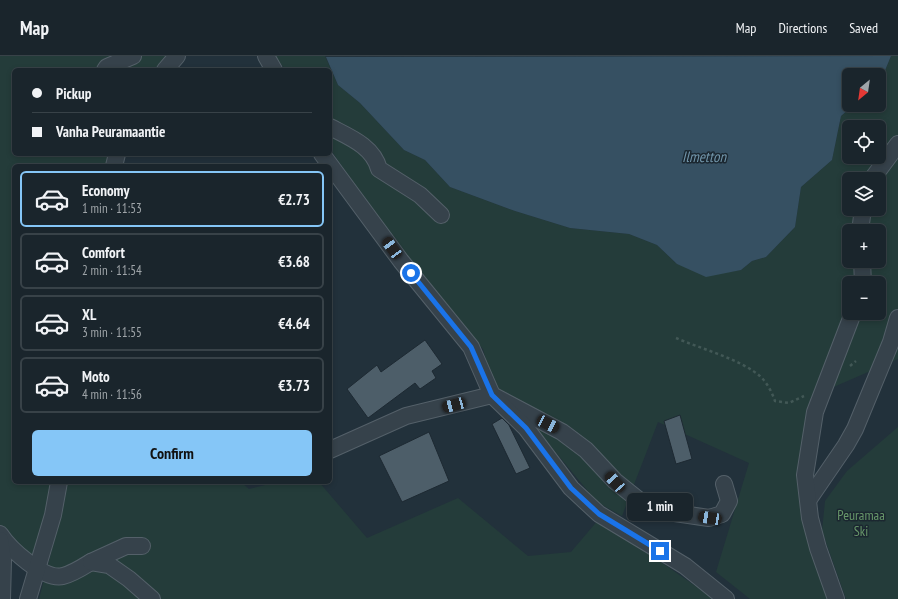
<!DOCTYPE html>
<meta charset="utf-8">
<style>
body{margin:0;font-family:"PT Sans Narrow",sans-serif;background:#232d34;color:#f1f3f6;height:100vh;display:flex;flex-direction:column;font-size:15px;white-space:nowrap}
*{box-sizing:border-box;margin:0}
p{font-size:13px;color:#9fa5a9}
.icon{flex:none;width:22px;height:22px;fill:none;stroke:currentColor;stroke-width:2;stroke-linecap:round;stroke-linejoin:round}
.map{position:relative;flex:1;overflow:hidden}
.details{position:absolute;left:12px;top:108px;width:320px;height:320px;display:flex;flex-direction:column;background:#1a252c;border-radius:6px;box-shadow:0 2px 6px #0003,0 0 0 1px #384248}
.details>*{flex:none}
.hud{position:absolute;left:12px;top:12px;width:320px;height:88px;border-radius:6px;box-shadow:0 2px 6px #0003,0 0 0 1px #384248;display:grid;align-content:center;height:88px;padding:0 20px;background:#1a252c}
.needle{width:26px;rotate:209deg}
.tools{position:absolute;left:842px;top:12px;display:grid;gap:8px}
.tools a{display:grid;place-items:center;width:44px;height:44px;border-radius:6px;background:#1a252c;box-shadow:0 2px 6px #0003,0 0 0 1px #384248;font-size:20px}
.end{position:absolute;width:18px;height:18px;margin:-9px;border:5px solid #1a73e8;background:#fff;box-shadow:0 0 0 2px #fff}
.from{border-radius:50%}
.bubble{position:absolute;height:28px;border-radius:6px;background:#1a252c;box-shadow:0 2px 6px #0003,0 0 0 1px #384248;font-size:13px;font-weight:800;line-height:28px;text-align:center}
.car{position:absolute;width:12px;height:24px;margin:-12px -6px;border-radius:5px;box-shadow:0 0 3px 1px #0007;background:linear-gradient(#222 24%,#8ab4d8 0 40%,#222 0 76%,#8ab4d8 0 86%,#222 0)}
.hud b{display:flex;align-items:center;gap:14px;height:38px;font-size:15px}
.hud b+b{border-top:1px solid #384248}
.hud i{width:10px;height:10px;background:#f1f3f6}
ul{padding:7px 0 0;list-style:none}
li{display:flex;align-items:center;gap:12px;height:56px;margin:0 8px 6px;padding:0 12px;border:2px solid #384248;border-radius:6px}
li div{flex:1}
li b{display:block;font-size:15px}
li em{font-style:normal;font-weight:800}
li.selected{border-color:#85c6f7}
li>.icon{width:36px;height:36px;stroke-width:1.5}
.cta{display:flex;gap:8px;margin-top:auto;padding:8px 20px}
.cta a{flex:1;height:46px;border-radius:6px;background:#85c6f7;color:#111;font-size:16px;font-weight:800;line-height:46px;text-align:center}
header{display:flex;align-items:center;gap:24px;box-sizing:border-box;height:56px;padding:0 20px;background:#1a252c;border-bottom:1px solid #384248}
header strong{font-size:19px}
nav{display:flex;gap:22px;margin-inline-start:auto;font-size:14px}
.map>svg:first-child{display:block}
.green{fill:#243c3a;fill-rule:evenodd}
.water{fill:#365062}
.building{fill:#4d5e69;stroke:#1d2932}
.lines{fill:none;stroke-linecap:round;stroke-linejoin:round}
.minor-casing{stroke:#546069;stroke-width:18}
.path{stroke:#425856;stroke-width:2.5;stroke-dasharray:3 3;stroke-linecap:butt}
.minor{stroke:#36424b;stroke-width:16}
.route{stroke:#1a73e8;stroke-width:5}
.labels{text-anchor:middle;stroke-width:3;stroke-linejoin:round;paint-order:stroke}
.park-label{font-size:14px;fill:#68986a;stroke:#1b2730}
.water-label{font-size:15px;font-style:italic;fill:#7195aa;stroke:#1b2730}
</style>
<header>
<strong>Map</strong>
<nav><a>Map</a><a>Directions</a><a>Saved</a></nav>
</header>
<div class="map">
<svg width="898" height="543" viewBox="0 0 898 543">
<rect width="100%" height="100%" fill="#22313b"/>
<g class="green">
<path d="M0,0H167L154,14H14V98H111L109,110H14V426H52V439L34,502L0,475Z"/>
<path d="M274,0H325L338,29L360,47L404,94L425,104L450,131L515,155L570,172L629,178L657,189L677,208L729,216L741,214L752,205L766,201L795,171L801,131L832,104L841,60L854,49H879V29L891,0H898V303L813,340L802,399L829,543H750L716,516L749,407L658,366L622,460L597,446L548,387L493,330L483,293L439,245L376,161L333,97L330,92V14H286ZM849,71H879V101H849ZM849,123H879V153H849ZM849,175H879V205H849ZM849,227H879V257H849Z"/>
<path d="M898,371V543H846L822,475L825,445L847,415Z"/>
<path d="M65,426H241L249,433L277,426H319L367,482L458,442L528,500L571,496L599,463L714,543H39L64,447Z"/>
</g>
<path class="water" d="M891,0L879,29V19H849V49H854L841,60L832,104L801,131L795,171L766,201L752,205L741,214L706,221L677,208L657,189L629,178L570,172L515,155L450,131L425,104L404,94L360,47L338,29L326,1Z"/>
<g class="building">
<path d="M425,284L442,308L432,315L436,322L420,333L415,327L368,362L347,333L377,309L381,316Z"/>
<path d="M680,359L692,403L676,408L664,365Z"/>
<path d="M502,362L509,369L530,412L516,418L492,368Z"/>
<path d="M429,376L449,425L402,446L379,400Z"/>
</g>
<g class="lines">
<g class="minor-casing">
<g id="minor">
<path d="M266,0L274,14"/>
<path d="M105,14L107,11L133,0"/>
<path d="M165,14L177,0"/>
<path d="M330,71C349,81 373,90 379,113L420,139L441,159"/>
<path d="M322,98L401,205L471,291L492,339L562,376L586,394L615,425L645,449L668,456L709,462L722,458L729,445L724,428"/>
<path d="M114,110L117,98"/>
<path d="M872,123L898,88"/>
<path d="M860,175L863,153"/>
<path d="M862,205L863,227"/>
<path d="M330,394L406,360L492,339L526,372L571,432L599,458L685,510L726,543"/>
<path d="M809,443L846,389L855,373L891,286L898,262"/>
<path d="M0,478C9,492 44,525 63,520C72,518 83,511 91,506"/>
<path d="M0,484L3,504L2,543"/>
<path d="M142,490H126L91,506L109,509L129,523L152,543"/>
<path d="M28,543L53,459L59,426"/>
<path d="M836,543L818,492L810,462L805,419L815,356L853,257"/>
</g>
</g>
<g class="path">
<path d="M676,282C701,293 741,303 761,321C768,328 772,337 775,345L789,347L804,340"/>
<path d="M850,310L856,305"/>
</g>
<use href="#minor" class="minor"/>
</g>
<g class="lines">
<path class="route" d="M411,217L471,291L492,339L526,372L571,432L599,458L660,495"/>
</g>
<g class="labels">
<g class="park-label">
<text x="861" y="464">Peuramaa<tspan x="861" dy="16">Ski</tspan></text>
</g>
<g class="water-label">
<text x="704" y="106">Ilmetton</text>
</g>
</g>
</svg>
<div class="tools">
<a><svg class="needle" viewBox="-14 -14 28 28"><path d="M0-13l5 13h-10z" fill="#e53935"/><path d="M0 13l5-13h-10z" fill="#9fa5a9"/></svg></a>
<a><svg class="icon" aria-label="locate" viewBox="0 0 24 24"><circle cx="12" cy="12" r="6"/><path d="M12 2v4M12 18v4M2 12h4M18 12h4"/></svg></a>
<a><svg class="icon" aria-label="layers" viewBox="0 0 24 24"><path d="M12 4l9 5-9 5-9-5zM3 14l9 5 9-5"/></svg></a>
<a>+</a>
<a>−</a>
</div>
<i class="end from" style="left:411px;top:217px"></i>
<i class="end" style="left:660px;top:495px"></i>
<div class="bubble" style="left:627px;top:437px;width:66px">1 min</div>
<i class="car" style="left:392px;top:192px;rotate:324deg"></i>
<i class="car" style="left:454px;top:349px;rotate:255deg"></i>
<i class="car" style="left:548px;top:368px;rotate:117deg"></i>
<i class="car" style="left:615px;top:426px;rotate:318deg"></i>
<i class="car" style="left:710px;top:462px;rotate:279deg"></i>
<div class="hud">
<b><i class="from"></i>Pickup</b>
<b><i></i>Vanha Peuramaantie</b>
</div>
<section class="details">
<ul>
<li class="selected"><svg class="icon" aria-label="car" viewBox="0 0 24 24"><path d="M5 17H2v-5l4-1 3-4h7l3 4 3 1v5h-3M9 17h6M6 11h13"/><circle cx="7" cy="17" r="2"/><circle cx="17" cy="17" r="2"/></svg><div><b>Economy</b><p>1 min · 11:53</p></div><em>€2.73</em></li>
<li><svg class="icon" aria-label="car" viewBox="0 0 24 24"><path d="M5 17H2v-5l4-1 3-4h7l3 4 3 1v5h-3M9 17h6M6 11h13"/><circle cx="7" cy="17" r="2"/><circle cx="17" cy="17" r="2"/></svg><div><b>Comfort</b><p>2 min · 11:54</p></div><em>€3.68</em></li>
<li><svg class="icon" aria-label="car" viewBox="0 0 24 24"><path d="M5 17H2v-5l4-1 3-4h7l3 4 3 1v5h-3M9 17h6M6 11h13"/><circle cx="7" cy="17" r="2"/><circle cx="17" cy="17" r="2"/></svg><div><b>XL</b><p>3 min · 11:55</p></div><em>€4.64</em></li>
<li><svg class="icon" aria-label="car" viewBox="0 0 24 24"><path d="M5 17H2v-5l4-1 3-4h7l3 4 3 1v5h-3M9 17h6M6 11h13"/><circle cx="7" cy="17" r="2"/><circle cx="17" cy="17" r="2"/></svg><div><b>Moto</b><p>4 min · 11:56</p></div><em>€3.73</em></li>
</ul>
<div class="cta"><a>Confirm</a></div>
</section>
</div>
